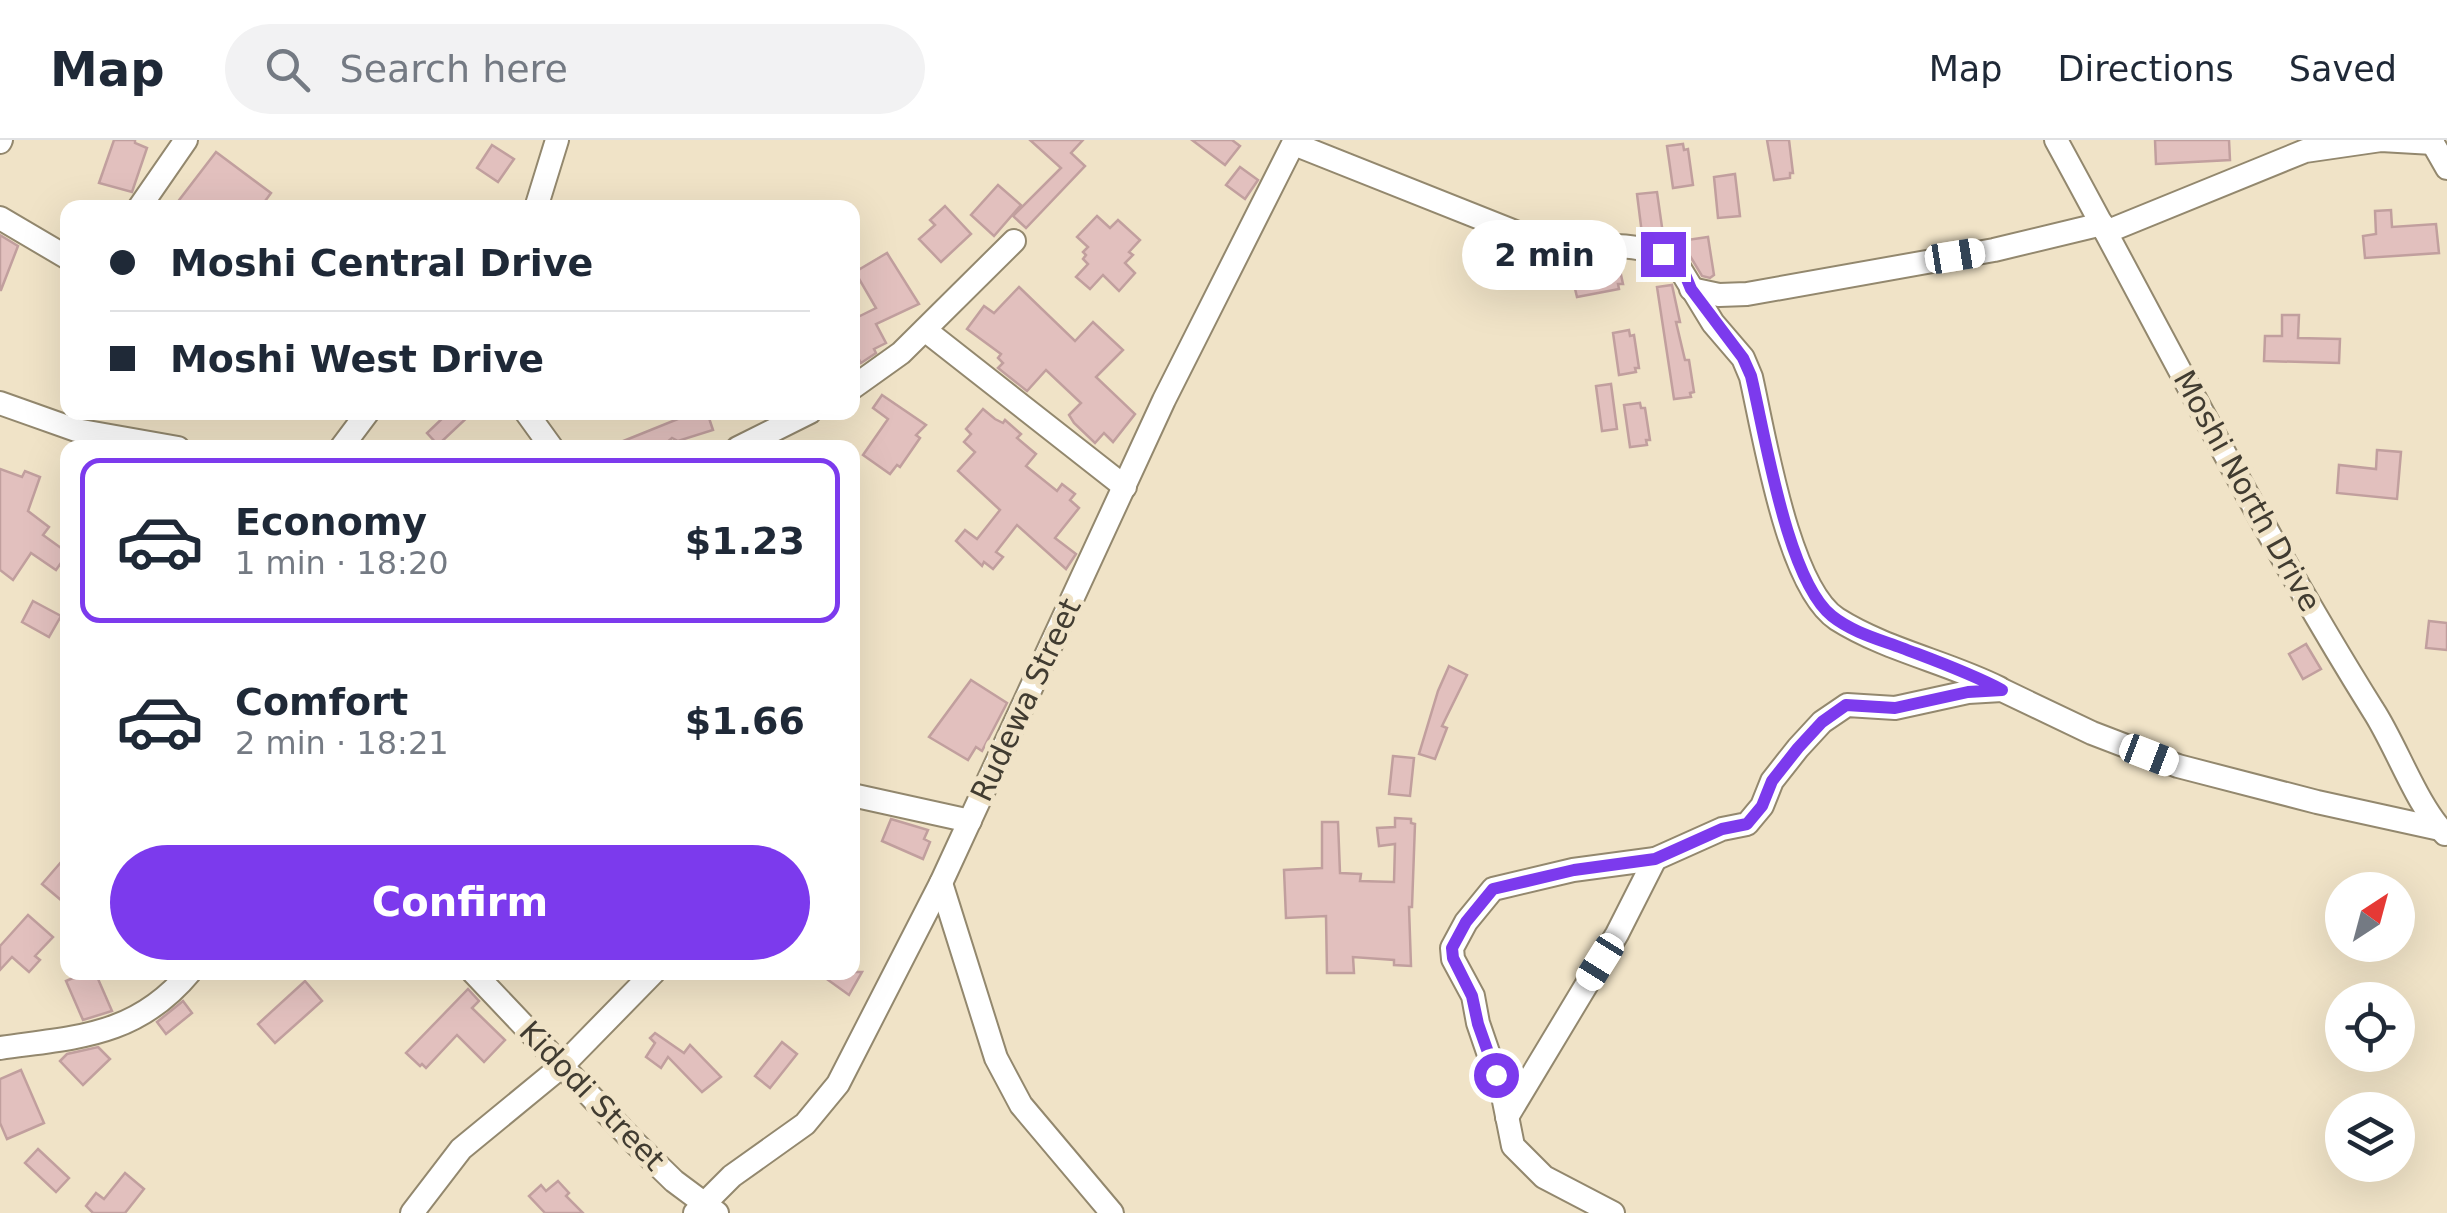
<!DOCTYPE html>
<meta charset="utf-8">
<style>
body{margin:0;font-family:"DejaVu Sans",sans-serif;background:#f2f2f3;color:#1f2937;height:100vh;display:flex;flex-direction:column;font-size:38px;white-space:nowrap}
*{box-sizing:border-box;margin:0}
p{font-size:32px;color:#747a83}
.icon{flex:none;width:55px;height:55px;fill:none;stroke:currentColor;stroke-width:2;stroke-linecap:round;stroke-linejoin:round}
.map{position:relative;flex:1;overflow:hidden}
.sheet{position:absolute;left:60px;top:300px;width:800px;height:540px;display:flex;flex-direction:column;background:#fff;border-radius:20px;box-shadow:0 10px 40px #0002}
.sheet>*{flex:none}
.banner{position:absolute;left:60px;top:60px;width:800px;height:220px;border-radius:20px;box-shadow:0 10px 40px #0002;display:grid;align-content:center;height:220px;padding:0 50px;background:#fff}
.needle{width:65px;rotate:36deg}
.fabs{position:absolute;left:2325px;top:732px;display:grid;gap:20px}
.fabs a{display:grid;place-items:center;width:90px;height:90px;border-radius:50%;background:#fff;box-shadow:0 10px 40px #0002;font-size:50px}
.end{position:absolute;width:45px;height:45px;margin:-22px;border:12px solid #7c3aed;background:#fff;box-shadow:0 0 0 5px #fff}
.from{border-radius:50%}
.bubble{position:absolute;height:70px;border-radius:35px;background:#fff;box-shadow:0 10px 40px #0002;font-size:32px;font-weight:600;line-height:70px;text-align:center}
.car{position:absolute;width:30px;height:60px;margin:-30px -15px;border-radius:12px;box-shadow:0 0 8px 2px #0007;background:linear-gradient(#fff 24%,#345 0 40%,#fff 0 76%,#345 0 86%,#fff 0)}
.banner b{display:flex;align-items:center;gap:35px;height:95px;font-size:38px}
.banner b+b{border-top:2px solid #e0e1e3}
.banner i{width:25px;height:25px;background:#1f2937}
ul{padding:18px 0 0;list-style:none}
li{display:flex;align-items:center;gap:30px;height:165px;margin:0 20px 15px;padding:0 30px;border:5px solid transparent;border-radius:20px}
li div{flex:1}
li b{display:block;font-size:38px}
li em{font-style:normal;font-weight:600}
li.selected{border-color:#7c3aed}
li>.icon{width:90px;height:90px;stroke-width:1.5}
.action{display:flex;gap:20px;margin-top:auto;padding:20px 50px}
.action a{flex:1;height:115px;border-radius:60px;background:#7c3aed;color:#fff;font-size:40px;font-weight:600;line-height:115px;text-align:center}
header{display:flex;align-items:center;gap:60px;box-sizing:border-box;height:140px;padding:0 50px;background:#fff;border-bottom:2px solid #e0e1e3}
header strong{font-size:48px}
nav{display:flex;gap:55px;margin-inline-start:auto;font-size:35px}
.search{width:700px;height:90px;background:#f2f2f3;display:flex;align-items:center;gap:25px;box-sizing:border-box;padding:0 35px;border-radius:55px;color:#747a83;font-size:38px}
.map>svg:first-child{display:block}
.building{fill:#e2c0be;stroke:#c19f9e;stroke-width:2.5}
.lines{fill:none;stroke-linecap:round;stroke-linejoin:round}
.minor-casing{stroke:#93886e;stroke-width:26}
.minor{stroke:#fff;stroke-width:22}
.route{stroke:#7c3aed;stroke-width:12}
.labels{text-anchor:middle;stroke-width:10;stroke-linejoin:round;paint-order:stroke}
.street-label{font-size:30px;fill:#413c31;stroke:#f0e3c7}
</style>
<header>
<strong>Map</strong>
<div class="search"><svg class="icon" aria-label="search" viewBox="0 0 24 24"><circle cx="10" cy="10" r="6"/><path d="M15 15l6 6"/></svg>Search here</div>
<nav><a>Map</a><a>Directions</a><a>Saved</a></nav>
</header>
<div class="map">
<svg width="2447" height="1073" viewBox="0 0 2447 1073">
<rect width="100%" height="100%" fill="#f0e3c7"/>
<g class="building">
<path d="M114,0H135V3L147,8L132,52L99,43Z"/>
<path d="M1030,0H1083L1071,13L1085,26L1026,88L1013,76L1061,28Z"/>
<path d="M1192,0H1232L1240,6L1225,25Z"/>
<path d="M1767,0H1789L1793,33H1790V38L1774,40Z"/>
<path d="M2155,0H2229L2230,20L2156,24Z"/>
<path d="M1683,4L1684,10L1688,9L1693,45L1673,48L1667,6Z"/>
<path d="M492,5L514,19L498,42L477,28Z"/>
<path d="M216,12L271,53L260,68H173Z"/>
<path d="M1240,27L1258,40L1245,59L1226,45Z"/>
<path d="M1735,34L1740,76L1718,78L1714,37Z"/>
<path d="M998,45L1021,65L994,96L971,75Z"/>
<path d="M1657,52L1663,94H1642L1637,54Z"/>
<path d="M945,66L971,94L941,122L919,99L935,85L930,80Z"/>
<path d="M2391,70L2392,87L2436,84L2439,113L2365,118L2363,96L2376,94L2375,71Z"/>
<path d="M1097,76L1110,88L1118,80L1140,100L1129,112L1133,115L1125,123L1135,133L1119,151L1103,135L1090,149L1076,137L1088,124L1083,119L1086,115L1083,112L1088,107L1077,97Z"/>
<path d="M0,95L18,106L1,150H0Z"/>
<path d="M1708,97L1714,135L1710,138L1702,136L1690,116L1687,100Z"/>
<path d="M887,113L919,164L876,184L886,203L874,209L876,213L861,223L852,207V180L876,168L855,132Z"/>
<path d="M1597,121H1618L1623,144H1618L1619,149L1577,157L1570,128Z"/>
<path d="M1672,145L1680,182H1676L1685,220H1689L1694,252L1690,253L1691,257L1674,259L1657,147Z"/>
<path d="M1019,147L1075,201L1093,182L1123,210L1096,237L1135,274L1113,302L1104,293L1095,303L1074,283L1069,275L1081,263L1046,230L1027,251L998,228L1003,223L998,218L1001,214L967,189L984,166L994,173Z"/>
<path d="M2282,175H2299L2298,198L2340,199L2339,223L2264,221L2265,196H2282Z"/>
<path d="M1629,190L1630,196L1634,195L1639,228H1635L1636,232L1619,235L1613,193Z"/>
<path d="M1611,244L1617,289L1602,291L1596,246Z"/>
<path d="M882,255L926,285L916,295L920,298L900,327L897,325L890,334L863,315L888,279L873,268Z"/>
<path d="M1640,263L1641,268H1645L1650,300H1646L1647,305L1630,307L1624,265Z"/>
<path d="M983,269L995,279L1003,283L1005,280L1021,294L1017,298L1036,314L1026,326L1057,351L1062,344L1075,354L1070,360L1079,368L1055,398L1076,414L1066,429L1017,385L996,412L1003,417L993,429L984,422L982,426L956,401L965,390L977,399L1000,370L958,331L975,312L964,302L971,294L966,289Z"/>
<path d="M449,272H473L438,305L427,293Z"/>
<path d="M676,272H707L713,290L678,301L672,298L660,308H606L678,279Z"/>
<path d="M2377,310L2401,312L2397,359L2337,353L2339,325L2376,329Z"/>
<path d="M0,329L22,337L25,331L40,337L28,371L49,387L43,395L68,413L56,430L31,413L13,440L0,430Z"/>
<path d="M33,461L61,476L49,497L22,482Z"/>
<path d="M2429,481L2447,483V510L2426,508Z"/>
<path d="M2306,504L2321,529L2303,539L2289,514Z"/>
<path d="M1449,526L1467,535L1442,586L1447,588L1435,619L1419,614L1438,551Z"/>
<path d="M971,540L1007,563L982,611L976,607L968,620L929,597Z"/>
<path d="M1393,616L1414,618L1410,656L1389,654Z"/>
<path d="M1395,678L1411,679V683L1415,684L1412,767H1409L1411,826L1394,825V820L1353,817L1354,833H1327L1326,776L1286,778L1284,730L1322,728V682H1338L1340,733L1361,734L1360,741L1394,742L1395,704L1379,706L1377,688L1395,687Z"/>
<path d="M891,679L928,690L924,699L930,702L923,719L882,701Z"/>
<path d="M68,714V766L42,744Z"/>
<path d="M28,775L53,797L35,816L40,820L29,832L12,817L0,830V806Z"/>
<path d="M87,832H95L112,871L83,880L66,841Z"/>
<path d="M817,832H862L849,855Z"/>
<path d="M305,841L322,861L275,903L258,884Z"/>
<path d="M468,849L479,861L472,868L505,900L484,922L457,895L426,928L422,924L420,926L406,913Z"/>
<path d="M183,861L192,873L166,894L157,882Z"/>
<path d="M655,893L684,913L690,905L721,937L702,952L668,917L661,928L646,917L655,903L650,898Z"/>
<path d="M782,902L797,914L770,948L755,936Z"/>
<path d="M98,907L110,919L83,945L60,921L67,914Z"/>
<path d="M21,930L44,983L7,999L0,983V939Z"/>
<path d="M38,1009L69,1038L56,1052L25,1023Z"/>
<path d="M125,1033L144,1049L125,1073H93L86,1066L96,1053L104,1059Z"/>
<path d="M558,1041L569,1053L566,1056L583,1073H545L529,1056L541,1045L546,1051Z"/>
</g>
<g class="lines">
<g class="minor-casing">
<g id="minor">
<path d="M2056,0C2160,190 2258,386 2373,570C2396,605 2417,666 2445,694"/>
<path d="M2431,0L2447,28"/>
<path d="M0,2L1,0"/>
<path d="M1294,4L1543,103C1588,110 1631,98 1674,119L1713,183L1743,218L1751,237C1764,294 1788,447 1837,479C1886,510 1947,522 1999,548"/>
<path d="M139,68L186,0"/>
<path d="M536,68L557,0"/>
<path d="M0,78L68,118"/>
<path d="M2106,92L2305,11L2381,0L2433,3"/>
<path d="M1691,149L1719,155L1747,154L1994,110L2102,84"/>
<path d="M925,190L1125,347"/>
<path d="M852,248L901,213L1014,101"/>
<path d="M0,263L76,290L178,308"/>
<path d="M526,272L552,308"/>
<path d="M341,308L368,272"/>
<path d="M738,308L810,272"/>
<path d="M852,655L970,681"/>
<path d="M941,743L996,918L1021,965L1112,1073"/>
<path d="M473,832L635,1003L674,1041L717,1073"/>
<path d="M0,908C76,897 136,897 190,832"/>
<path d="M1507,977L1617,794L1655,719"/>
<path d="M412,1073L461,1009L562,926L654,832"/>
<path d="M695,1073L732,1036L805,984L838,944L941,743L1164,260L1295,0"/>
<path d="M1613,1073L1544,1037L1513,1006L1503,956L1478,883L1473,856L1453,819L1452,808L1466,782L1493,749L1573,730L1655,719L1722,689L1747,684L1762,666L1772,641L1798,608L1822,582L1847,565L1895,568L1968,552L2002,550L2092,593L2178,626L2317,662L2440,689"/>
</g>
</g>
<use href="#minor" class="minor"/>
</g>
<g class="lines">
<path class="route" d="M1496,935L1478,884L1472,856L1453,818L1452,808L1466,782L1493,749L1574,730L1655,719L1722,689L1747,684L1762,666L1772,641L1798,608L1822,582L1846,565L1895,568L1968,552L2002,550C1970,533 1936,521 1902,508C1878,499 1852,492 1832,476C1787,440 1765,294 1751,236L1743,218L1691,149L1684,132L1674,119L1663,114"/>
</g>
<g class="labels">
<g class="street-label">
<text transform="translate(2247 351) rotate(61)" y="10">Moshi North Drive</text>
<text transform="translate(1026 560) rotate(-65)" y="10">Rudewa Street</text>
<text transform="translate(592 956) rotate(46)" y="10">Kidodi Street</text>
</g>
</g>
</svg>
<div class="fabs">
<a><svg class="needle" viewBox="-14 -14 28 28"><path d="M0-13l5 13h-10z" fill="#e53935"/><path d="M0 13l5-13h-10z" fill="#747a83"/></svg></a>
<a><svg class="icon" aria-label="locate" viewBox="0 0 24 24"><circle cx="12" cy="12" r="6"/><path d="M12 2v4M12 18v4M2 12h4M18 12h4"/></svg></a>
<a><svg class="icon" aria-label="layers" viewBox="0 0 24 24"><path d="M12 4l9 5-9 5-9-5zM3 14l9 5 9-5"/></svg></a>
</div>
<i class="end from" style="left:1496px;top:935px"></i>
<i class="end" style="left:1663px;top:114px"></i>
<div class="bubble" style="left:1462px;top:80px;width:165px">2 min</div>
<i class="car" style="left:1955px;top:116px;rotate:81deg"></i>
<i class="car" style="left:2149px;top:615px;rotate:111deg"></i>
<i class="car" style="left:1600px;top:822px;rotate:212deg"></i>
<div class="banner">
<b><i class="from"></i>Moshi Central Drive</b>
<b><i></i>Moshi West Drive</b>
</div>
<section class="sheet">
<ul>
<li class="selected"><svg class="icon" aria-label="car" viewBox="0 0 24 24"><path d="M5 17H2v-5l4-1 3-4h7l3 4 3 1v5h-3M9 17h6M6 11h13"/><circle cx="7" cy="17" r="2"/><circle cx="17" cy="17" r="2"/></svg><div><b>Economy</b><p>1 min · 18:20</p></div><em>$1.23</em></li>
<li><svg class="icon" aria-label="car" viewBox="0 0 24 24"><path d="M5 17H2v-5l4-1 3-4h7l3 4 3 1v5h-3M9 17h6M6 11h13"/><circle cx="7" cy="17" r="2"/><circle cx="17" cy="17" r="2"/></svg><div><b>Comfort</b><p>2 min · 18:21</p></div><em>$1.66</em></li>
</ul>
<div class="action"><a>Confirm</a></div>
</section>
</div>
